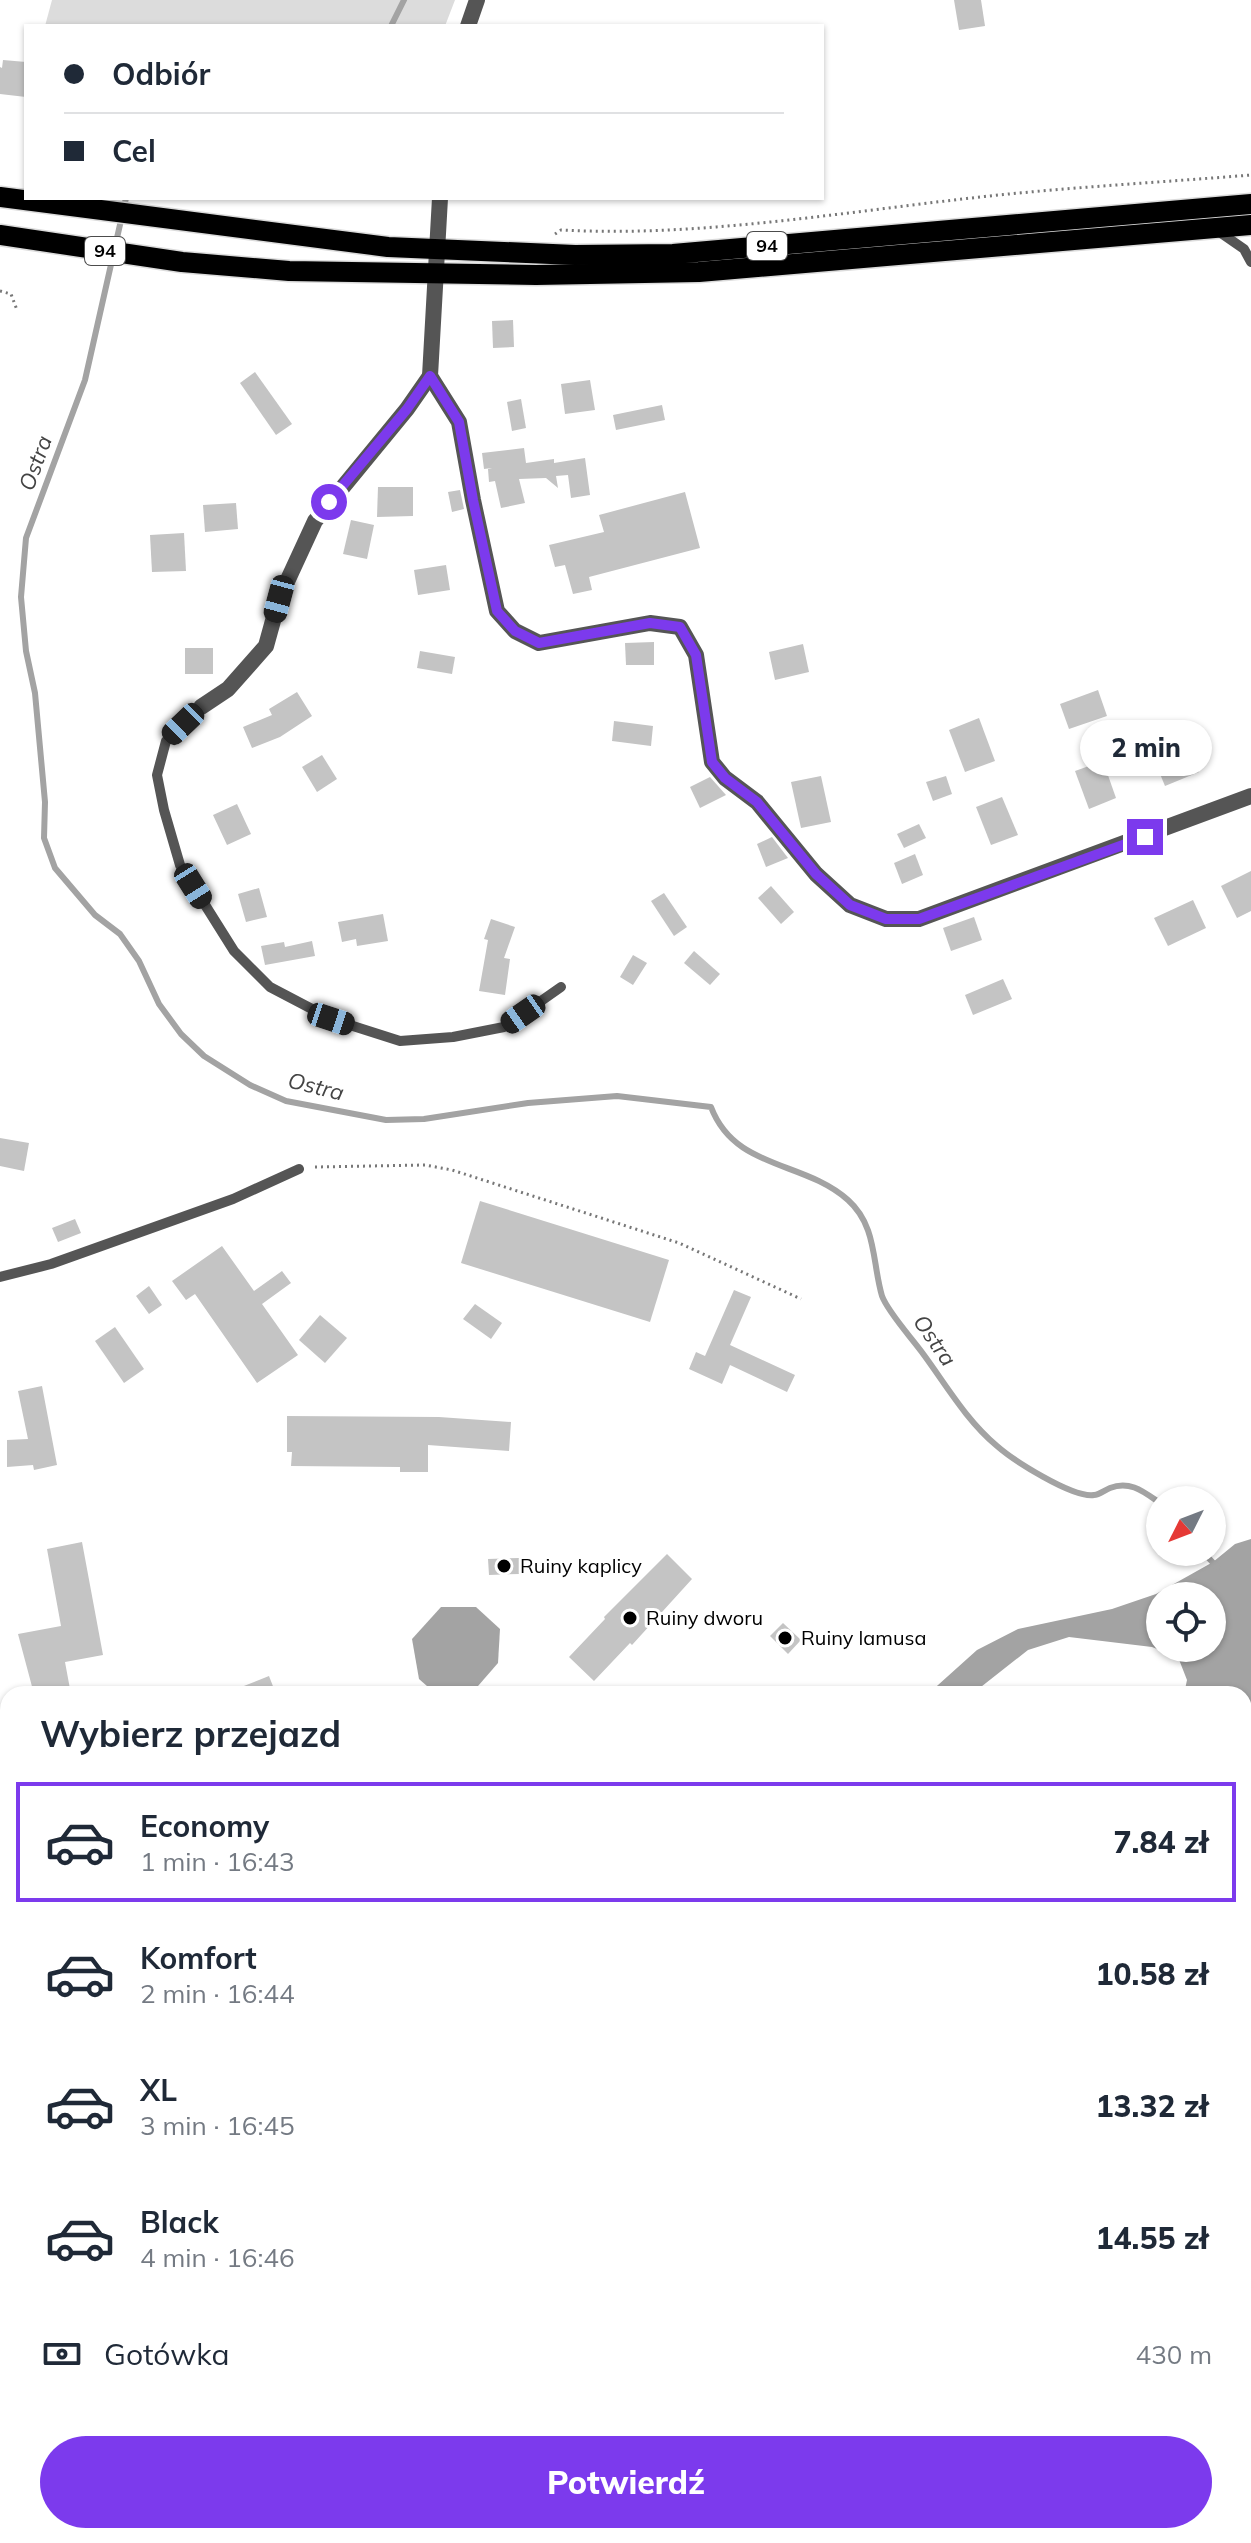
<!DOCTYPE html>
<html lang="pl">
<meta charset="utf-8">
<style>
body{margin:0;font-family:Mulish,sans-serif;background:#f2f2f3;color:#1f2937;height:100vh;display:flex;flex-direction:column;font-size:30px;white-space:nowrap}
*{box-sizing:border-box;margin:0}
p{font-size:26px;color:#747a83}
.icon{flex:none;width:44px;height:44px;fill:none;stroke:currentColor;stroke-width:2;stroke-linecap:round;stroke-linejoin:round}
.map{position:relative;flex:1;overflow:hidden}
.panel{position:absolute;left:0px;top:1686px;width:1252px;height:858px;display:flex;flex-direction:column;background:#fff;border-radius:24px 24px 0 0;box-shadow:0 2px 6px #0004}
.panel>*{flex:none}
.hud{position:absolute;left:24px;top:24px;width:800px;height:176px;border-radius:0px;box-shadow:0 2px 6px #0004;display:grid;align-content:center;height:176px;padding:0 40px;background:#fff}
.needle{width:52px;rotate:228deg}
.buttons{position:absolute;left:1146px;top:1486px;display:grid;gap:16px}
.buttons a{display:grid;place-items:center;width:80px;height:80px;border-radius:50%;background:#fff;box-shadow:0 2px 6px #0004;font-size:40px}
.end{position:absolute;width:36px;height:36px;margin:-18px;border:10px solid #7c3aed;background:#fff;box-shadow:0 0 0 4px #fff}
.from{border-radius:50%}
.bubble{position:absolute;height:56px;border-radius:28px;background:#fff;box-shadow:0 2px 6px #0004;font-size:26px;font-weight:800;line-height:56px;text-align:center}
.car{position:absolute;width:24px;height:48px;margin:-24px -12px;border-radius:10px;box-shadow:0 0 6px 2px #0007;background:linear-gradient(#222 24%,#8ab4d8 0 40%,#222 0 76%,#8ab4d8 0 86%,#222 0)}
.hud b{display:flex;align-items:center;gap:28px;height:76px;font-size:30px}
.hud b+b{border-top:2px solid #e0e1e3}
.hud i{width:20px;height:20px;background:#1f2937}
ul{padding:0;list-style:none}
li{display:flex;align-items:center;gap:24px;height:120px;margin:0 16px 12px;padding:0 24px;border:4px solid transparent;border-radius:0px}
li div{flex:1}
li b{display:block;font-size:30px}
li em{font-style:normal;font-weight:800}
li.active{border-color:#7c3aed}
li>.icon{width:72px;height:72px;stroke-width:1.5}
h2{padding:0 40px;font-size:36px;line-height:96px}
.pay{display:flex;align-items:center;gap:20px;height:88px;padding:0 40px;font-size:30px}
.pay p{margin-inline-start:auto}
.cta{display:flex;gap:16px;margin-top:auto;padding:16px 40px}
.cta a{flex:1;height:92px;border-radius:48px;background:#7c3aed;color:#fff;font-size:32px;font-weight:800;line-height:92px;text-align:center}
.map>svg:first-child{display:block}
.green{fill:#dcdcdc}
.water{fill:#a3a3a3;fill-rule:evenodd}
.lines{fill:none;stroke-linecap:round;stroke-linejoin:round}
.stream{stroke:#a3a3a3;stroke-width:6}
.building{fill:#c4c4c4}
.primary-casing{stroke:#dbdbdb;stroke-width:23}
.path{stroke:#777;stroke-width:3;stroke-dasharray:2 4;stroke-linecap:butt}
.service{stroke:#555;stroke-width:10}
.minor{stroke:#555;stroke-width:16}
.primary{stroke:#000;stroke-width:20}
.route{stroke:#7c3aed;stroke-width:10}
.poi-dot{fill:#000;stroke:#fff;stroke-width:3}
.labels{text-anchor:middle;stroke-width:6;stroke-linejoin:round;paint-order:stroke}
.shield{fill:#fff;stroke:#4c4c4c;stroke-width:2}
.shield-label{font-size:18px;font-weight:bold;fill:#000}
.poi-label{font-size:20px;fill:#000;stroke:#fff;text-anchor:start}
.water-label{font-size:22px;font-style:italic;fill:#444;stroke:#fff}
</style>
<div class="map">
<svg width="1251" height="2543" viewBox="0 0 1251 2543">
<rect width="100%" height="100%" fill="#fff"/>
<g class="green">
<path d="M52,0H455L445,26H45Z"/>
<path d="M1251,1760V2543H434L439,2536H1244V1764Z"/>
</g>
<g class="water">
<path d="M1251,1539V1760L1244,1764V1694H1184L1187,1680L1178,1657L1152,1647L1069,1637L1028,1650L972,1694H928L977,1650L1018,1629L1112,1609L1156,1594L1213,1562L1235,1544ZM1160,1596H1212V1648H1160Z"/>
<path d="M441,1607H476L500,1629L498,1663L478,1686L456,1694H436L419,1679L412,1639Z"/>
<path d="M252,2536H439L434,2543H251Z"/>
</g>
<g class="lines">
<g class="stream">
<path d="M391,26L404,0"/>
<path d="M126,198L85,380L26,538L21,597L26,651L35,693L45,802L44,838L55,868L95,915L120,934L139,961L159,1004L181,1034L204,1056L250,1085L286,1101L386,1120L424,1119L528,1103L617,1096L711,1107C735,1170 803,1160 848,1200C877,1226 872,1262 882,1296C888,1312 910,1336 921,1351C945,1383 965,1419 997,1446C1013,1460 1072,1498 1094,1495C1099,1495 1105,1490 1110,1488C1130,1480 1144,1492 1160,1503"/>
<path d="M1203,1552L1217,1567"/>
</g>
</g>
<g class="building">
<path d="M954,0H981L985,26L959,30Z"/>
<path d="M3,60L26,62V97L0,94V67L2,68Z"/>
<path d="M513,320L514,347L493,348L492,321Z"/>
<path d="M255,372L292,424L276,435L240,383Z"/>
<path d="M590,380L595,410L565,414L561,384Z"/>
<path d="M521,399L526,428L512,431L507,402Z"/>
<path d="M662,405L665,420L616,430L613,415Z"/>
<path d="M524,448L526,463L554,459V463L585,458L590,495L571,498L568,475L556,476L558,488L546,478L519,479L525,503L501,508L495,481L489,482L488,469L492,468L484,469L482,453Z"/>
<path d="M378,487H413V516L377,517Z"/>
<path d="M460,490L464,509L452,512L448,492Z"/>
<path d="M685,492L700,548L589,577L592,590L573,594L565,565L555,567L549,545L604,532L599,515Z"/>
<path d="M236,503L238,529L205,532L203,505Z"/>
<path d="M351,520L374,525L367,559L343,554Z"/>
<path d="M184,533L186,571L152,572L150,535Z"/>
<path d="M446,565L450,590L418,595L414,570Z"/>
<path d="M654,642V665H626L625,643Z"/>
<path d="M803,644L809,672L775,680L769,652Z"/>
<rect x="185" y="648" width="28" height="26"/>
<path d="M420,651L455,657L452,674L417,668Z"/>
<path d="M1098,690L1107,716L1069,729L1060,704Z"/>
<path d="M297,692L312,716L280,737L252,748L243,727L272,715L269,709Z"/>
<path d="M979,718L995,761L965,772L949,730Z"/>
<path d="M614,721L653,726L651,746L612,741Z"/>
<path d="M1142,738L1148,754L1129,762L1122,746Z"/>
<path d="M1185,739L1199,772L1165,786L1151,752Z"/>
<path d="M322,755L337,779L317,792L302,767Z"/>
<path d="M1103,761L1116,798L1089,809L1075,771Z"/>
<path d="M821,776L831,822L801,828L791,782Z"/>
<path d="M946,776L952,794L933,801L926,782Z"/>
<path d="M710,777L726,795L700,808L690,787Z"/>
<path d="M1002,797L1018,835L991,845L976,807Z"/>
<path d="M237,804L251,834L227,845L213,815Z"/>
<path d="M919,824L926,838L904,848L897,834Z"/>
<path d="M772,837L788,858L766,867L757,844Z"/>
<path d="M915,854L923,875L902,884L894,863Z"/>
<path d="M1251,871V911L1237,918L1221,886Z"/>
<path d="M771,886L794,912L781,924L758,898Z"/>
<path d="M259,888L267,917L246,922L238,894Z"/>
<path d="M664,893L687,927L674,936L651,901Z"/>
<path d="M1193,900L1206,928L1168,946L1154,918Z"/>
<path d="M383,914L388,941L357,946L356,939L342,942L338,922Z"/>
<path d="M974,917L982,940L951,951L943,928Z"/>
<path d="M491,919L515,927L504,958L510,959L505,995L479,991L488,940L484,939Z"/>
<path d="M312,941L315,956L265,965L261,946L284,942L285,947Z"/>
<path d="M694,951L720,974L710,985L684,963Z"/>
<path d="M633,955L647,963L633,985L620,977Z"/>
<path d="M1003,979L1012,999L973,1015L965,995Z"/>
<path d="M0,1138L29,1143L24,1171L0,1166Z"/>
<path d="M480,1201L669,1260L650,1322L461,1263Z"/>
<path d="M75,1219L81,1233L58,1242L52,1228Z"/>
<path d="M222,1246L254,1291L282,1271L291,1283L262,1304L298,1355L257,1383L195,1294L186,1300L172,1281Z"/>
<path d="M149,1286L162,1305L149,1314L136,1296Z"/>
<path d="M734,1290L751,1297L730,1345L795,1375L787,1392L730,1365L722,1384L689,1369L696,1352L705,1356Z"/>
<path d="M475,1304L502,1323L491,1339L463,1319Z"/>
<path d="M320,1315L347,1338L325,1363L299,1340Z"/>
<path d="M115,1327L144,1369L124,1383L95,1341Z"/>
<path d="M42,1386L57,1465L34,1470L33,1465L7,1467V1440L28,1439L18,1391Z"/>
<path d="M287,1416L439,1417L511,1422L509,1451L428,1445V1472H400V1467L291,1466L292,1452H287Z"/>
<path d="M82,1542L103,1655L65,1662L70,1689L34,1694L18,1634L61,1626L47,1549Z"/>
<path d="M667,1554L692,1579L632,1645L630,1643L594,1681L569,1657L605,1619L604,1617Z"/>
<path d="M519,1558V1574L489,1575L488,1559Z"/>
<path d="M783,1623L801,1640L788,1654L770,1636Z"/>
<path d="M269,1676L276,1694H227L226,1693Z"/>
</g>
<g class="lines">
<g class="primary-casing">
<g id="primary">
<path d="M0,197L388,247L575,255L673,254L1251,204"/>
<path d="M0,235L182,262L289,271L536,275L699,272L1251,225"/>
</g>
</g>
<g class="path">
<path d="M555,234L561,230C692,237 824,215 954,200C1053,188 1152,183 1251,175"/>
<path d="M0,291L11,294L17,310"/>
<path d="M315,1167L425,1165L452,1170L679,1243L801,1299"/>
</g>
<g class="service">
<path d="M1218,231L1244,249L1251,262"/>
<path d="M201,707L166,741L157,775L164,810L180,865L234,951L270,987L331,1019L400,1041L453,1037L504,1027L561,987"/>
<path d="M0,1277L51,1264L233,1199L299,1169"/>
</g>
<g class="minor">
<path d="M468,26L477,0"/>
<path d="M440,198L430,376L459,422L473,500L497,611L515,631L539,643L650,623L680,627L696,655L712,762L725,778L757,802L816,874L850,905L886,919H919L1251,796"/>
<path d="M201,707L228,689L266,646L279,599L315,521L407,409L430,376"/>
</g>
<use href="#primary" class="primary"/>
</g>
<g class="lines">
<path class="route" d="M329,502L407,409L430,376L459,422L473,500L497,611L515,631L539,643L650,623L680,627L696,655L712,762L725,778L757,802L816,874L850,905L886,919H919L1145,837"/>
</g>
<g class="poi-dot">
<circle cx="504" cy="1566" r="8"/>
<circle cx="630" cy="1618" r="8"/>
<circle cx="785" cy="1638" r="8"/>
</g>
<g class="labels">
<g class="shield">
<rect x="747" y="232" width="40" height="28" rx="6"/>
<rect x="85" y="237" width="40" height="28" rx="6"/>
</g>
<g class="shield-label">
<text x="767" y="252">94</text>
<text x="105" y="257">94</text>
</g>
<g class="poi-label">
<text x="520" y="1573">Ruiny kaplicy</text>
<text x="646" y="1625">Ruiny dworu</text>
<text x="801" y="1645">Ruiny lamusa</text>
</g>
<g class="water-label">
<text transform="translate(35 463) rotate(-70)" y="8">Ostra</text>
<text transform="translate(316 1086) rotate(14)" y="8">Ostra</text>
<text transform="translate(935 1340) rotate(55)" y="8">Ostra</text>
</g>
</g>
</svg>
<div class="buttons">
<a><svg class="needle" viewBox="-14 -14 28 28"><path d="M0-13l5 13h-10z" fill="#e53935"/><path d="M0 13l5-13h-10z" fill="#747a83"/></svg></a>
<a><svg class="icon" aria-label="locate" viewBox="0 0 24 24"><circle cx="12" cy="12" r="6"/><path d="M12 2v4M12 18v4M2 12h4M18 12h4"/></svg></a>
</div>
<i class="end from" style="left:329px;top:502px"></i>
<i class="end" style="left:1145px;top:837px"></i>
<div class="bubble" style="left:1080px;top:720px;width:132px">2 min</div>
<i class="car" style="left:279px;top:599px;rotate:195deg"></i>
<i class="car" style="left:183px;top:724px;rotate:226deg"></i>
<i class="car" style="left:193px;top:886px;rotate:148deg"></i>
<i class="car" style="left:523px;top:1014px;rotate:235deg"></i>
<i class="car" style="left:331px;top:1019px;rotate:108deg"></i>
<div class="hud">
<b><i class="from"></i>Odbiór</b>
<b><i></i>Cel</b>
</div>
<section class="panel">
<h2>Wybierz przejazd</h2>
<ul>
<li class="active"><svg class="icon" aria-label="car" viewBox="0 0 24 24"><path d="M5 17H2v-5l4-1 3-4h7l3 4 3 1v5h-3M9 17h6M6 11h13"/><circle cx="7" cy="17" r="2"/><circle cx="17" cy="17" r="2"/></svg><div><b>Economy</b><p>1 min · 16:43</p></div><em>7.84 zł</em></li>
<li><svg class="icon" aria-label="car" viewBox="0 0 24 24"><path d="M5 17H2v-5l4-1 3-4h7l3 4 3 1v5h-3M9 17h6M6 11h13"/><circle cx="7" cy="17" r="2"/><circle cx="17" cy="17" r="2"/></svg><div><b>Komfort</b><p>2 min · 16:44</p></div><em>10.58 zł</em></li>
<li><svg class="icon" aria-label="car" viewBox="0 0 24 24"><path d="M5 17H2v-5l4-1 3-4h7l3 4 3 1v5h-3M9 17h6M6 11h13"/><circle cx="7" cy="17" r="2"/><circle cx="17" cy="17" r="2"/></svg><div><b>XL</b><p>3 min · 16:45</p></div><em>13.32 zł</em></li>
<li><svg class="icon" aria-label="car" viewBox="0 0 24 24"><path d="M5 17H2v-5l4-1 3-4h7l3 4 3 1v5h-3M9 17h6M6 11h13"/><circle cx="7" cy="17" r="2"/><circle cx="17" cy="17" r="2"/></svg><div><b>Black</b><p>4 min · 16:46</p></div><em>14.55 zł</em></li>
</ul>
<div class="pay"><svg class="icon" aria-label="cash" viewBox="0 0 24 24"><path d="M3 7h18v10H3z"/><circle cx="12" cy="12" r="2"/></svg>Gotówka<p>430 m</p></div>
<div class="cta"><a>Potwierdź</a></div>
</section>
</div>
